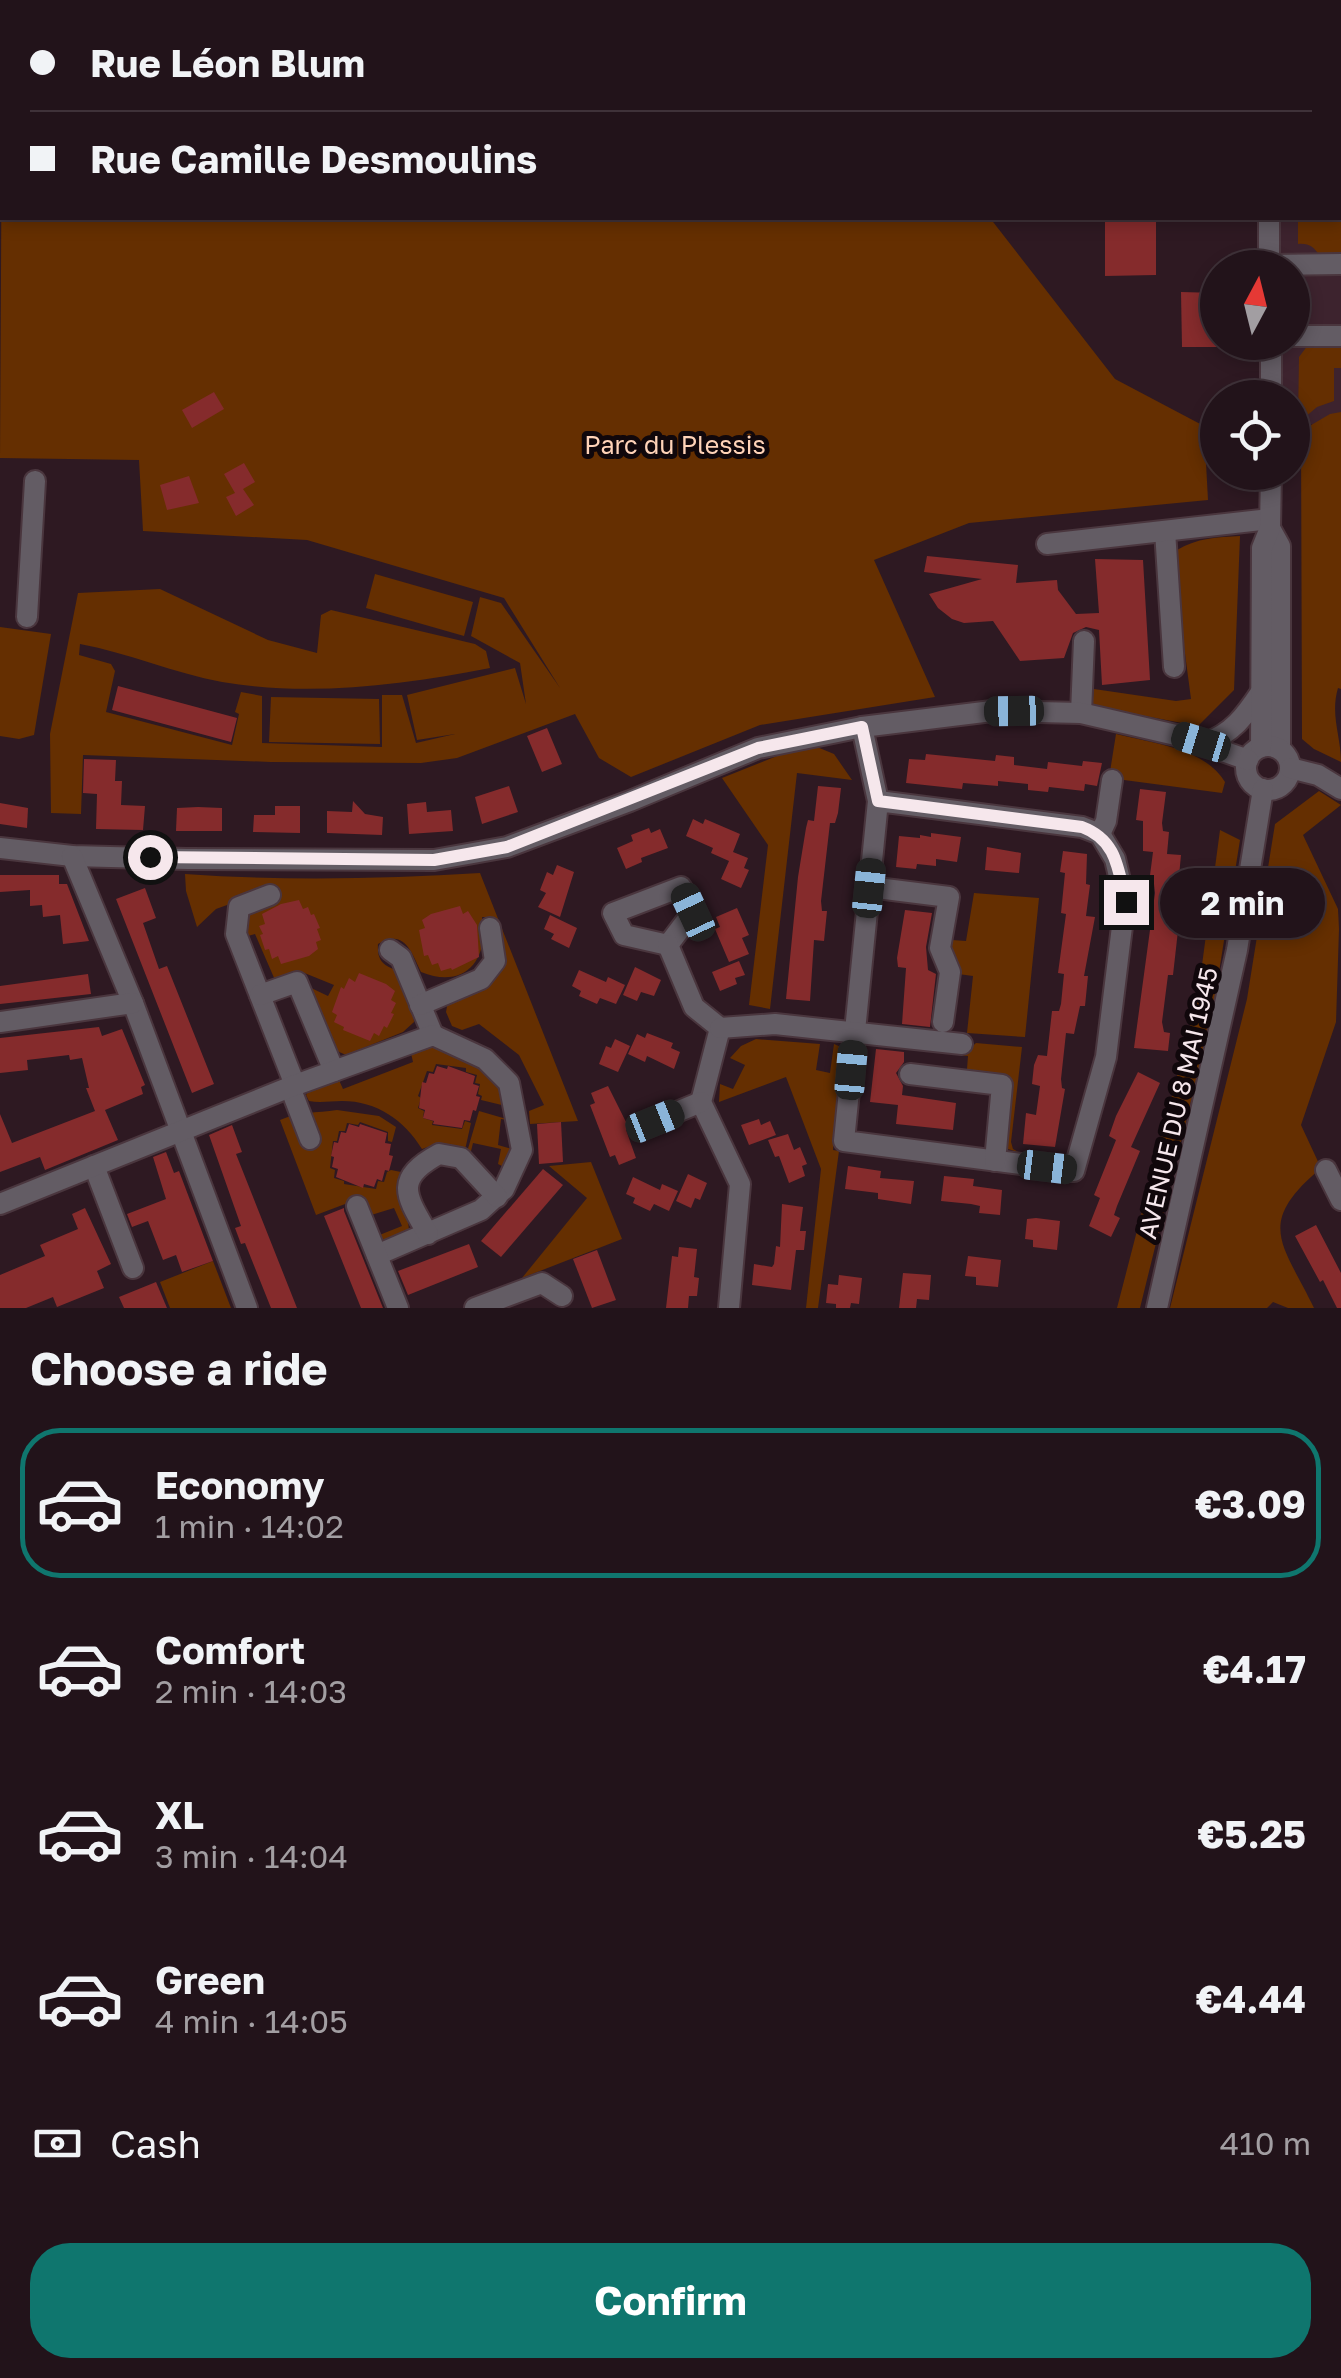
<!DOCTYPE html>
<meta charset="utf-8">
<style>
body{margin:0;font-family:"Golos Text",sans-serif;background:#2e2027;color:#f1f3f6;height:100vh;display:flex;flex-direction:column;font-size:38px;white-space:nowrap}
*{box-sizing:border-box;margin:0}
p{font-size:32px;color:#a29ea2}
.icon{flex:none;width:55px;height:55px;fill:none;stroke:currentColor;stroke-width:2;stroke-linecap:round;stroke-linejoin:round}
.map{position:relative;height:1308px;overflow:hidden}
.panel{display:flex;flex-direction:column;background:#22131a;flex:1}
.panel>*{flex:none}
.top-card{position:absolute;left:0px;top:0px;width:1342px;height:220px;box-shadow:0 5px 15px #0003,0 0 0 2px #3f3239;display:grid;align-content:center;height:220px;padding:0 30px;background:#22131a}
.needle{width:65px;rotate:7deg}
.fabs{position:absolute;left:1200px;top:250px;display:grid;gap:20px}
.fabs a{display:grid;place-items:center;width:110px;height:110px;border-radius:50%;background:#22131a;box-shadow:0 5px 15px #0003,0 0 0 2px #3f3239;font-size:50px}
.end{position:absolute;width:45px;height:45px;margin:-22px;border:12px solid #f6e7ec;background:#111;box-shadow:0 0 0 5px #111}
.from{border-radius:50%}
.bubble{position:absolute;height:70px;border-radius:35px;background:#22131a;box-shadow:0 5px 15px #0003,0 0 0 2px #3f3239;font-size:32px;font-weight:700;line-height:70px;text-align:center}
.car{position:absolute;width:30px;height:60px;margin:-30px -15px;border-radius:12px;box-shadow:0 0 8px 2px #0007;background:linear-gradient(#222 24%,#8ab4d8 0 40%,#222 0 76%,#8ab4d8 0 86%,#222 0)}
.top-card b{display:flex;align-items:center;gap:35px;height:95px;font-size:38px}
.top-card b+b{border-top:2px solid #3f3239}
.top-card i{width:25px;height:25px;background:#f1f3f6}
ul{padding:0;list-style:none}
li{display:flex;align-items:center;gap:30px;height:150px;margin:0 20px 15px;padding:0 10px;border:5px solid transparent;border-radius:40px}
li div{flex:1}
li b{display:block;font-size:38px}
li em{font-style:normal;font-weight:700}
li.current{border-color:#0f766e}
li>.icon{width:90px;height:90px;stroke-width:1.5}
h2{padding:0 30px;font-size:45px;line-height:120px}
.pay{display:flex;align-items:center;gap:25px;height:110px;padding:0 30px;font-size:38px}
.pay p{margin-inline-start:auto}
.primary-button{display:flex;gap:20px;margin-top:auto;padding:20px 30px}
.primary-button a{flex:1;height:115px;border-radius:40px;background:#0f766e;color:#fff;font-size:40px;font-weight:700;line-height:115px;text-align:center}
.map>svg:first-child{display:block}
.built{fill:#3d232e}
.green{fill:#652f01}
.building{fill:#852b2c}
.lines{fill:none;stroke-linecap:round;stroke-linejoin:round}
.minor-casing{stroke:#4a363e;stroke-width:24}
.minor{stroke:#635c64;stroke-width:20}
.route{stroke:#f6e7ec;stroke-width:12}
.labels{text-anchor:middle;stroke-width:10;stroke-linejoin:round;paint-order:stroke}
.park-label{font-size:25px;fill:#ffd3b8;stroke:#10070b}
.street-label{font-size:25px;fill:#f6e7ec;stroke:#10070b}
</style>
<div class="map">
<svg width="1341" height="1308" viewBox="0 0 1341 1308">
<rect width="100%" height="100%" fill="#2e1922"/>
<path class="built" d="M1341,118V426L1320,427L1293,419L1292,398L1271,397V343L1292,342V268L1269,267V218H1340Z"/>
<g class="green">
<path d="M23,0H822L824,2H22Z"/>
<path d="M2,86V218H990L1115,379L1204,426L1208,500L969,523L874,560L935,697L760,725L631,777L599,758L575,714L457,758L421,763L271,762L83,755L81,814L51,813L50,734L78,593L160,589L268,640L317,653L321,615L331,610L475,644L486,651L490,668C402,685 310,697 222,682C174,673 128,653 80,644L79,655L111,664L115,671L106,712L232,745L239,714L235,712L241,692L262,696V743L382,747V695H402L416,743L455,734L417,740L407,695L515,668L526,704L520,663L471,636L480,597L501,603L560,688L504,598L307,540L143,531L139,460L0,458Z"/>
<path d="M1341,137V258H1321C1315,248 1310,243 1298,244V218H1340Z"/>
<path d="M1308,345H1341V368H1334V401L1317,407L1298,423L1299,357Z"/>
<path d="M1341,412V689L1338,688C1330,715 1341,736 1341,762L1314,749L1302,739L1301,431L1330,414Z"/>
<path d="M1240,536L1234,690L1198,726L1092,706L1094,689L1176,701L1191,699L1175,578L1177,550C1197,538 1217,537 1240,536Z"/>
<path d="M375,574L473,602L464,636L366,608Z"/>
<path d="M0,627L51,634L34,735L19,739L0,736Z"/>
<path d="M271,697L379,699L380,744L269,742Z"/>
<path d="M1116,734C1151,743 1205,748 1225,782L1222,793L1109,778Z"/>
<path d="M817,747L834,754L852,780L797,773L770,1009L749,1005L768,845L722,778L792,750Z"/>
<path d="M1319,791L1341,805L1303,835L1338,909L1339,929L1336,1022L1301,1125L1321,1168C1255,1224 1282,1242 1314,1308H1288L1273,1302L1267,1308H1170L1247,999L1275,824Z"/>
<path d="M1220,830L1240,840L1212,1016L1140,1308H1117L1198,995Z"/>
<path d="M480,873L578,1121L530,1124L529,1111L544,1105L519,1055L479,1024L462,1030L452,1026L446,1012L448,1001L487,979L498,937L490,917H482C490,960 464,990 421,972C411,951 404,928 378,944C377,961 383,965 398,971L413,1009L414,1022L403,1032L346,1055L337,1051L309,987L328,996L334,985L302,972L275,980L255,934L248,936L247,915L274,888L216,909L197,927L186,891L185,874C284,881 382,879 480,873Z"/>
<path d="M974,893L1039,898L1025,1037L967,1033L973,976L958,974L951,951L952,940L966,941Z"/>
<path d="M756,1039L820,1044L816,1070L830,1073L834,1044L841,1047L833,1150L839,1151L818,1308H806L821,1169L786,1077L719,1102L720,1084L733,1089L745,1065L730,1058L741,1046Z"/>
<path d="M976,1043L1022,1047L1011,1142L1013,1149L1020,1153L1005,1148L1002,1141L1010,1076L967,1069L968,1056L917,1050L918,1046L967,1051Z"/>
<path d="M435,1044C469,1056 497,1072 510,1107L481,1100L482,1096L478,1094L480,1084L475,1083L477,1075L466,1072V1068L436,1064L433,1072L427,1071L418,1096L421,1098L418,1108L424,1111L423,1118L433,1121L432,1125L462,1129L465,1121L471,1123L465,1150L437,1144L422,1149C404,1120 377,1101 342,1101C330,1101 320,1103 309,1101L306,1095L310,1089L338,1078L343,1089L413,1062L410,1049Z"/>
<path d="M337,1110L379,1116L396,1127L392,1142L388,1141V1132L360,1122L358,1125L347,1123L345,1131H339L337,1141H333L330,1168L335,1170L334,1178L344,1181V1184L376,1189L378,1181L384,1182L387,1172L391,1170L401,1172C394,1204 409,1207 409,1232L383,1241L377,1236L402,1226L394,1208L368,1216L361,1198L316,1215L280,1120C297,1112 317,1113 337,1110Z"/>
<path d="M479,1111L513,1121L501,1119L498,1145L512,1149L507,1163L502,1166L498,1164L501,1149L473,1143L470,1155L467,1152Z"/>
<path d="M591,1162L622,1239L522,1278L587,1198L549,1166Z"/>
<path d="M213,1261L231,1308H170L160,1282Z"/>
</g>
<g class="building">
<path d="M1105,220L1156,221V275L1105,276Z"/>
<path d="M1181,292L1218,293V347H1182Z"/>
<path d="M214,392L224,409L192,428L182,410Z"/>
<path d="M244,463L255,482L243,489L254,505L236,516L226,497L235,493L224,474Z"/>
<path d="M189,476L199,503L167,510L160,485Z"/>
<path d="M927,556L1018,565L1016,583L1057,580L1058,590L1076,614L1099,613L1095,559L1143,560L1150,680L1102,685L1099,630L1086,627L1073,633L1064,658L1020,661L993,621L964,623L952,619L938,608L929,594L982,579L924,572Z"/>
<path d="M118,686L237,718L231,742L112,710Z"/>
<path d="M547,728L562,764L542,772L527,736Z"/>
<path d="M926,754L995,761L996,755L1014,757V765L1047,769L1048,762L1082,766L1083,761L1102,763L1097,786L1085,784L1084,791L1049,787L1048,792L1028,790V784L998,781V786L963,783L962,789L906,783L909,759L925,760Z"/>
<path d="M84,759L116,760L115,781H122L121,805L145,806L143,830L96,829L97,794L83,793Z"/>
<path d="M509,786L518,812L482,824L475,797Z"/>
<path d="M818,786L841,788L838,813L835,823H830L821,901L822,911H827L824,941L814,940L810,1001L786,999L798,877L806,828L808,820L814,821Z"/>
<path d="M1140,789L1166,792L1162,823L1163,831L1169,832L1167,854L1181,855L1179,876L1182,877L1183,886L1173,975H1168L1162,1022L1164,1032L1170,1033L1168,1051L1134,1048L1155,893L1154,884L1149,883L1153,852L1143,851V821L1136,820Z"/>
<path d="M353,801L365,814L383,817L382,835L327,833V811L352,812Z"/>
<path d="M426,802L427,812L451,810L453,831L409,834L407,804Z"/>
<path d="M0,803L28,808L27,828L0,824Z"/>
<path d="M275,806H300V833L253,832L254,815H275Z"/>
<path d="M198,807L222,808V831H176L177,808Z"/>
<path d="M693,819L703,824L705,819L740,834L733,852L748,858L744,868L749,870L741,888L721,879L729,861L711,853L713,848L686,836Z"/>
<path d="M649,828L651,833L660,829L668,848L641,858L642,862L626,869L617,848L633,841L631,835Z"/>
<path d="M931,833L961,837L957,862L936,859V866L917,864L916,869L896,867L899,836L920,838V835L931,837Z"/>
<path d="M987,847L1021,853L1019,873L985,870Z"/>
<path d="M1063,851L1087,854L1086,884L1090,885L1086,916L1095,917L1084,976H1088L1085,1006H1080L1074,1034L1066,1033L1061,1079L1062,1088L1065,1089L1055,1147L1023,1144L1026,1113L1036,1115L1040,1086L1032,1084L1034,1065L1038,1055L1047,1056L1052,1011H1059L1061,1004L1064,974L1058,973L1066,914L1061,913L1065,873L1060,872Z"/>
<path d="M557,865L574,872L560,917L538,907L546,893L540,890L547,872L553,875Z"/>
<path d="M0,875H59V884H67L89,941L63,944L60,915L43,917L42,905L30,906V890L0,892Z"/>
<path d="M145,888L156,918L143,923L159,969L167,966L214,1084L192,1093L116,899Z"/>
<path d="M299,900L303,909L308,907L311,915L314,914L320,928L317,929L321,940L316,942L318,949L309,956L281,964L278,956L272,959L269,949L265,950L260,935L263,934L259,926L265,924L262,914L281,904Z"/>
<path d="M460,906L463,914L468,911L477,925L479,957L452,970L451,968L441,971L438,963L432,965L428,955L424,956L419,930L425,928L422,920L431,914Z"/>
<path d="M737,908L749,935L742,938L749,954L729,962L715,929L720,927L716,917Z"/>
<path d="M905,910L932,913L926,947L928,970L936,974L930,1027L902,1024L906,968L898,967L897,958Z"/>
<path d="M550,915L577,928L569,948L551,939L554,934L544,929Z"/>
<path d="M739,961L745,975L735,978L737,984L720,991L712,972Z"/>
<path d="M635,967L661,980L654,996L641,992L637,1001L623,995Z"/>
<path d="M579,970L606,982L608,977L625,985L616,1004L600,998L597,1004L579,996L581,991L572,986Z"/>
<path d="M359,973L386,984L395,991L391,1000L396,1003L391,1013L394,1014L387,1028L384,1026L379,1036L374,1033L370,1041L343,1030L344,1027L334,1022L337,1015L332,1012L341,987L344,989L349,978L355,982Z"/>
<path d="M88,974L91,994L0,1004V986Z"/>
<path d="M99,1027L102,1036L122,1029L145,1085L141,1087L143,1094L105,1110L118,1140L45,1170L40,1157L0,1172V1114L12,1143L95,1111L86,1088H89L82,1058L70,1060L69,1055L27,1060L28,1070L0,1073V1038Z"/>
<path d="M647,1033L673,1043L671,1048L680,1052L674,1069L647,1056L645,1062L628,1054L637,1034L645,1038Z"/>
<path d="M615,1039L630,1046L618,1072L599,1064L606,1046L611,1048Z"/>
<path d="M876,1049L904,1052V1062L896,1073L903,1086L902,1095L956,1103L953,1130L896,1124L898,1105L870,1102Z"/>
<path d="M437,1066L447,1069L448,1066L475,1076L473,1084L479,1086L476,1096L480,1097L476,1111L473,1110L470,1121L464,1120L462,1128L433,1124L434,1121L423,1118L425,1110L419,1108L422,1082L426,1083L429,1073L434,1074Z"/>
<path d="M1138,1072L1160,1083L1131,1147L1140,1151L1117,1206L1114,1215L1120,1218L1111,1237L1089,1226L1100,1198L1094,1195L1116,1140L1109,1136L1116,1116Z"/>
<path d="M608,1086L629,1128L626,1130L636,1158L619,1165L615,1155L610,1157L590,1105L595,1103L591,1093Z"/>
<path d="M759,1119L761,1125L770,1121L776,1135L749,1145L741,1125Z"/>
<path d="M561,1122L563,1162L539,1164L537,1124Z"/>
<path d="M349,1124L359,1127L360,1124L387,1133L385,1143L391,1144L389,1155L393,1156L389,1171L385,1170L382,1181L377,1179L374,1187L364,1184L363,1188L336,1177L338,1169L332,1167L334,1157L331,1156L334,1142L338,1143L341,1132L346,1133Z"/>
<path d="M232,1125L242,1152L236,1154L297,1308H271L245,1243L241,1244L235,1228L241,1226L209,1135Z"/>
<path d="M788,1134L794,1150L800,1147L807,1164L802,1166L805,1176L789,1183L779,1156L775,1157L768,1140Z"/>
<path d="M166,1152L174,1173L179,1171L213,1261L182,1272L176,1255L163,1260L148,1221L132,1227L127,1214L166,1199L153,1157Z"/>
<path d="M848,1166L881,1171L880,1178L914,1181L911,1204L878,1199V1193L845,1189Z"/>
<path d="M543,1169L563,1185L501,1257L481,1241Z"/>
<path d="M688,1174L707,1183L700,1200L695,1198L691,1208L676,1201Z"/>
<path d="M944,1176L974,1179L973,1186L1002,1190L1000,1215L979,1213L980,1206L971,1204L941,1201Z"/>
<path d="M633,1177L660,1190L662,1184L678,1191L669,1211L654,1204L650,1211L633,1203L635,1198L626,1194Z"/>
<path d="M782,1204L803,1207L800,1231H806L804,1250H796L791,1290L752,1285L754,1264L772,1267L774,1264L776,1246L780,1247Z"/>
<path d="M85,1208L111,1264L97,1271L104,1288L57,1307L53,1297L26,1308H0V1275L45,1256L40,1245L78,1229L72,1214Z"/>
<path d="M344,1208V1211L383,1308H361L324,1216Z"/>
<path d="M1036,1218L1060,1221L1057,1250L1033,1247V1240L1025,1239L1027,1219Z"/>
<path d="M1316,1225L1341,1273V1308H1337L1323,1280L1320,1282L1295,1236Z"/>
<path d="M469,1244L478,1267L408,1295L398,1271Z"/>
<path d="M679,1247L697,1249L694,1277L699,1278L697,1296H689L688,1308H666L672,1256L678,1257Z"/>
<path d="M597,1250L616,1300L592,1308L573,1259Z"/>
<path d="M968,1256L1001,1260L998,1287L976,1285V1277L965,1276Z"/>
<path d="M903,1273L931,1275L929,1300L917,1299L916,1308H899Z"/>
<path d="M839,1275L862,1278L859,1304L851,1303L850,1308H836V1304L826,1303L828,1284L838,1285Z"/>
<path d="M156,1282L167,1308H124L119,1297Z"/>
</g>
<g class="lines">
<g class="minor-casing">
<g id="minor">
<path d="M1259,0V2"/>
<path d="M1103,2V0"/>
<path d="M1277,2V0"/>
<path d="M0,7L1,0"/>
<path d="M1340,100H1341"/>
<path d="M1269,218V268"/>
<path d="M1269,265L1341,264"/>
<path d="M1292,336H1341"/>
<path d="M1271,342V398"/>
<path d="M1270,528L1280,546V749"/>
<path d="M1165,531L1174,667"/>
<path d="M1047,544L1270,519"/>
<path d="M27,617L35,481"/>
<path d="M1081,713L1084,641"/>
<path d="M862,727L878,801L844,1141L1074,1171L1106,1057L1125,902L1115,859L1100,834L1082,827L878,801"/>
<path d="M1205,743C1232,734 1245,716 1261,692"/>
<circle cx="1268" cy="768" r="22"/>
<path d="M1261,747L1262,548L1270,528L1271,472"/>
<path d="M1290,768L1318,775L1341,789"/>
<path d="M1100,834L1106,821L1112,780"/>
<path d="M0,848L72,856L187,859L434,860L507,847L630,801L758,748L862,727L992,711L1081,713L1180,736L1248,760"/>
<path d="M72,856L133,1003L247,1308"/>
<path d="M681,887L693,912L668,945L624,935L613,913Z"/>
<path d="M869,887L949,897L940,948L950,972L943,1022"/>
<path d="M270,895L239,907L236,934L295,1085"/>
<path d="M668,945L694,1007L720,1028L701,1102L740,1184L729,1308"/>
<path d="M390,950L401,958L433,1035"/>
<path d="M260,995L297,982L334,1071"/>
<path d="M420,1005L481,979L495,961L490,928"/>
<path d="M0,1022L133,1003"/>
<path d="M720,1028L775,1024L962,1044"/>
<path d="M910,1074L1002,1085L995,1161"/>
<path d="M290,1087L310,1139"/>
<path d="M655,1121L701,1102"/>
<path d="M94,1166L133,1268"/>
<path d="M1326,1170L1341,1200"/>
<path d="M0,1204L290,1087L433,1035L485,1059L509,1083L522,1150L504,1189L481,1210L377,1255"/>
<path d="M357,1206L398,1308"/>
<path d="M428,1234C406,1196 393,1179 439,1154L461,1158L497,1197"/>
<path d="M475,1308L542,1283L562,1296"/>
<path d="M1157,1308L1237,950L1263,789"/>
</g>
</g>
<use href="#minor" class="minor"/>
</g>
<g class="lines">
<path class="route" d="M150,857L434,860L507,847L758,748L862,727L878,801L1082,827C1117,840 1118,869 1126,902"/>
</g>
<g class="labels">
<g class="park-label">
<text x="675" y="454">Parc du Plessis</text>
</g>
<g class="street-label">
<text transform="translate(1178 1103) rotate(-77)" y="9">AVENUE DU 8 MAI 1945</text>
</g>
</g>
</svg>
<div class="fabs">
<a><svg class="needle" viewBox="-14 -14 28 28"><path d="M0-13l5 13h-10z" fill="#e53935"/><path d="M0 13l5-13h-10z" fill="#a29ea2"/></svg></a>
<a><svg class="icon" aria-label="locate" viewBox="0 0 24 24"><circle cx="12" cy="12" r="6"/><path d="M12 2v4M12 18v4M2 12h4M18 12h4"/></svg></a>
</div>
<i class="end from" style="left:150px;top:857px"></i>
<i class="end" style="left:1126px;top:902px"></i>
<div class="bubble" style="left:1160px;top:868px;width:165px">2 min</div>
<i class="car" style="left:1014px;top:711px;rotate:269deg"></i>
<i class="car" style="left:1201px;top:742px;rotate:287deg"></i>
<i class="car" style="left:869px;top:888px;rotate:6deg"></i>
<i class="car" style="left:693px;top:912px;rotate:335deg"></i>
<i class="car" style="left:851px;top:1070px;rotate:5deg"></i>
<i class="car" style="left:655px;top:1121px;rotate:68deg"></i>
<i class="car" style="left:1047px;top:1167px;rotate:97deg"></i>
<div class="top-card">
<b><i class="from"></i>Rue Léon Blum</b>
<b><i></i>Rue Camille Desmoulins</b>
</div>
</div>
<section class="panel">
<h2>Choose a ride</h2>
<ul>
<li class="current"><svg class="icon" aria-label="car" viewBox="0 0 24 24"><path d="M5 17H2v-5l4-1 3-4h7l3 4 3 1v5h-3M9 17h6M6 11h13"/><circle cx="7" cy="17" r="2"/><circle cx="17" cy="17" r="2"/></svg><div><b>Economy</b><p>1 min · 14:02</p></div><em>€3.09</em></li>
<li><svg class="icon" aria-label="car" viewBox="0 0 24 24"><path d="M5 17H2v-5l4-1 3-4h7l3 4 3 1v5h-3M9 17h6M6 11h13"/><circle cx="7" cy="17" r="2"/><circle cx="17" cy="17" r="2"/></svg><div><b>Comfort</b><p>2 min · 14:03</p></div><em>€4.17</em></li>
<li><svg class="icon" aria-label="car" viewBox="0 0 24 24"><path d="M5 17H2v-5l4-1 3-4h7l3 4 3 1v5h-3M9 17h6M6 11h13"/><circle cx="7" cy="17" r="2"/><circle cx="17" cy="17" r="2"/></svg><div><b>XL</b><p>3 min · 14:04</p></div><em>€5.25</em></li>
<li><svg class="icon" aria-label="car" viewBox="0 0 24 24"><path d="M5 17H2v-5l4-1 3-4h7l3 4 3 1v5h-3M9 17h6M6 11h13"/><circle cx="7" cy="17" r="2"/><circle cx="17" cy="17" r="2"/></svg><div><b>Green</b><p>4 min · 14:05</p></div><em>€4.44</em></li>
</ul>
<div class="pay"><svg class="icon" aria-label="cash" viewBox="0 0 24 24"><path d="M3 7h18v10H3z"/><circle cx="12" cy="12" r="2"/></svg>Cash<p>410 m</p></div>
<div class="primary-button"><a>Confirm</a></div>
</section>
